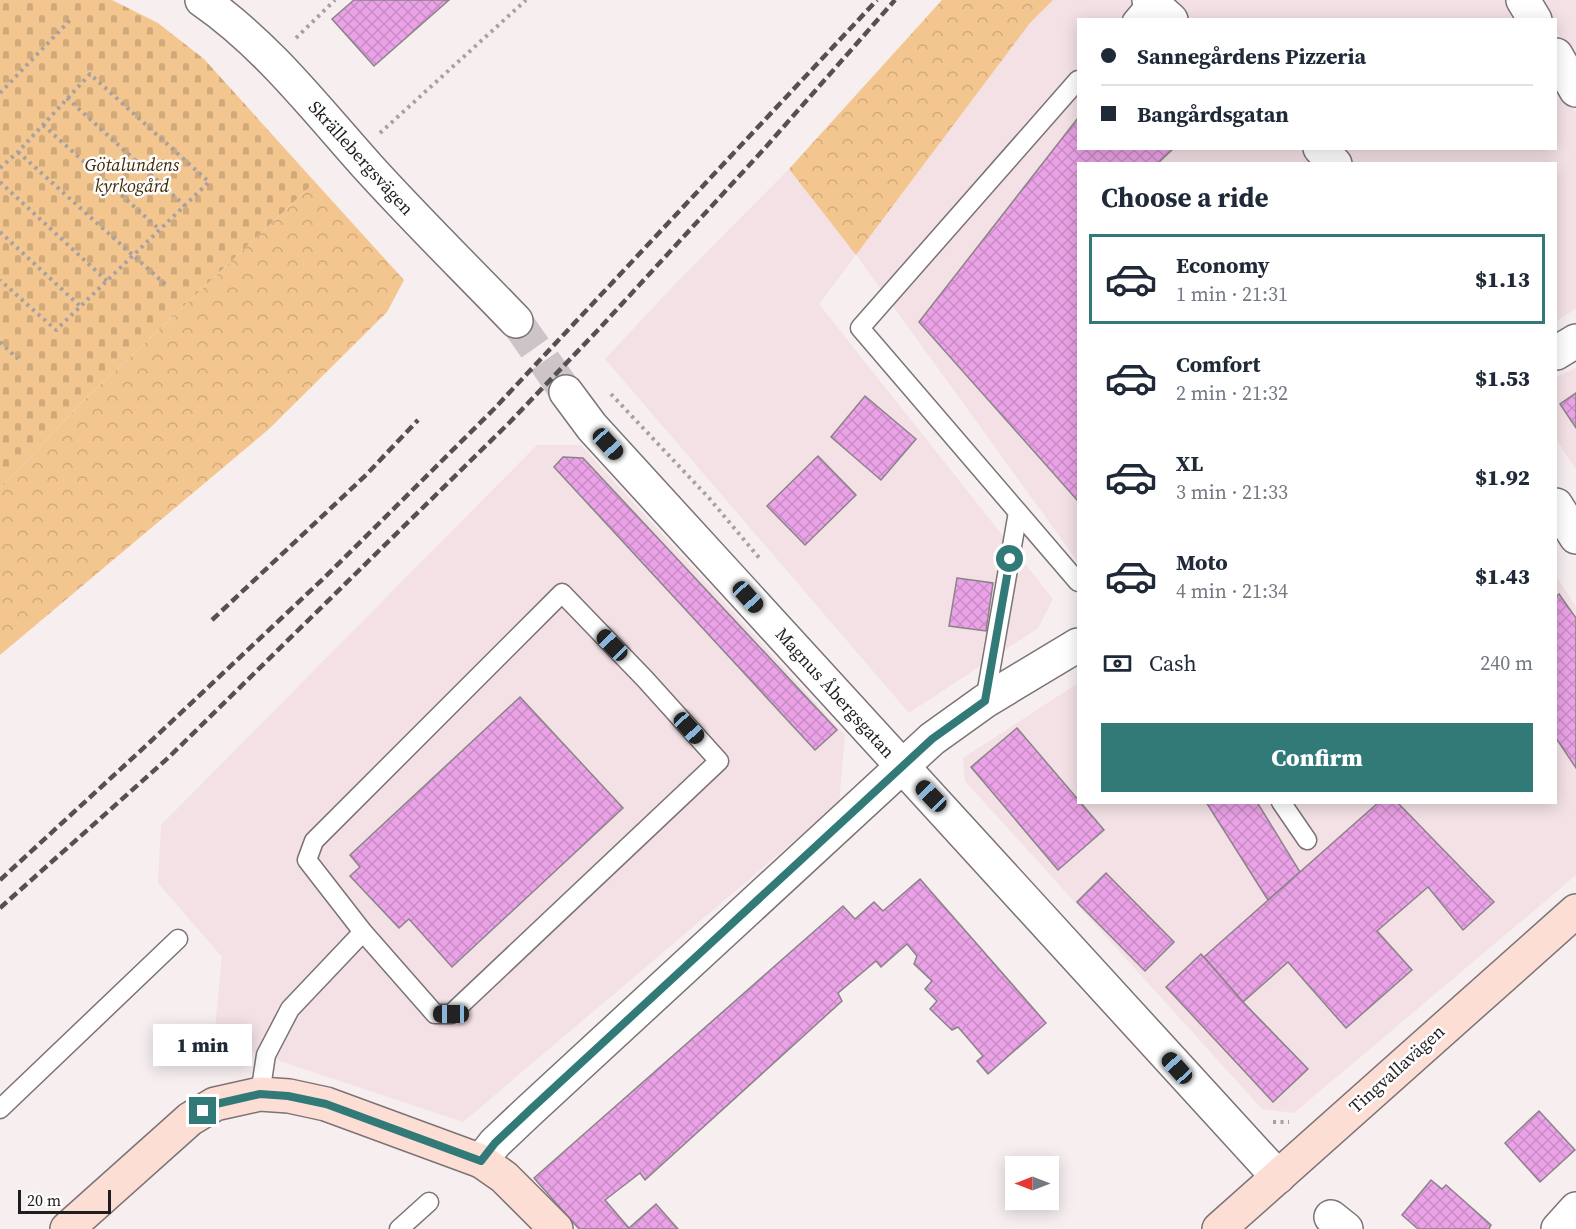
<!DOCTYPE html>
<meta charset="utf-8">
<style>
body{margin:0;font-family:"Source Serif 4",serif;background:#f6f6f7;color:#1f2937;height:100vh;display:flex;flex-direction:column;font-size:22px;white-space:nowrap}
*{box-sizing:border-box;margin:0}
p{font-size:20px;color:#747a83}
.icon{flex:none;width:33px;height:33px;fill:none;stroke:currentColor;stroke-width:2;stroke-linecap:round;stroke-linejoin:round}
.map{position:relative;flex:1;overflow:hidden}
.panel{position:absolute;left:1077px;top:162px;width:480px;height:642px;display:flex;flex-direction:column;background:#fff;border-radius:0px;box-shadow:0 3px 15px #0003}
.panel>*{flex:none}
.banner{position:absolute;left:1077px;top:18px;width:480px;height:132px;border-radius:0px;box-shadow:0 3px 15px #0003;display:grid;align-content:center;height:132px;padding:0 24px;background:#fff}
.needle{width:39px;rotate:270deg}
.buttons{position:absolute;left:1005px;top:1156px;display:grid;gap:12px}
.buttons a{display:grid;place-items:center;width:54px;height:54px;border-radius:0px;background:#fff;box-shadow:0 3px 15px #0003;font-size:30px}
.scale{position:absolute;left:18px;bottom:15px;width:93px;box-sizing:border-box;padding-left:6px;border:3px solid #201d1e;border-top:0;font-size:16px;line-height:21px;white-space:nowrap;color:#201d1e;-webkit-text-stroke:4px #fefefe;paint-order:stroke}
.end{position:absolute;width:27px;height:27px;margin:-14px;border:8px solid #317a78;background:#fff;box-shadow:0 0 0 3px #fff}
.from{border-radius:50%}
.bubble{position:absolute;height:42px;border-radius:0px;background:#fff;box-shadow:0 3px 15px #0003;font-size:20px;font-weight:800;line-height:42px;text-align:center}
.car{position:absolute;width:18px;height:36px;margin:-18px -9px;border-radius:8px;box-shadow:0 0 4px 2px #0007;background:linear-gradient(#222 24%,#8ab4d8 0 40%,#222 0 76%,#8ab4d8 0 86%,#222 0)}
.banner b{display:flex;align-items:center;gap:21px;height:57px;font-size:22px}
.banner b+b{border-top:2px solid #e0e1e3}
.banner i{width:15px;height:15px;background:#1f2937}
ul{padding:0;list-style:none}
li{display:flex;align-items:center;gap:18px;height:90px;margin:0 12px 9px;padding:0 12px;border:3px solid transparent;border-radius:0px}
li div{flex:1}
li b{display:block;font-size:22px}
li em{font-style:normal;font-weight:800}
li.active{border-color:#317a78}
li>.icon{width:54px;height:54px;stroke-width:1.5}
h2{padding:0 24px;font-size:27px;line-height:72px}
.pay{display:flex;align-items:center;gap:15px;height:66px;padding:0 24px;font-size:22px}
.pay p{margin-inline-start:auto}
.cta{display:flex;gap:12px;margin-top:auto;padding:12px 24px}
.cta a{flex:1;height:69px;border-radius:0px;background:#317a78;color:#fff;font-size:24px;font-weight:800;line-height:69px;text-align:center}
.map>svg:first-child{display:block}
.built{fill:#f3e1e5}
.forest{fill:url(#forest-crowns)}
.cemetery{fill:url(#cemetery-stones)}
.building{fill:url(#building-cross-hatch);stroke:#898489;stroke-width:1.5}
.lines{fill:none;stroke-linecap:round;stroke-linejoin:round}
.street-tunnel{stroke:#ccc4c6;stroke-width:33;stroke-dasharray:33 16;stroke-linecap:butt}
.lane-casing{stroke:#7b7375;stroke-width:21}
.street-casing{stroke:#7b7375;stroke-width:36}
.secondary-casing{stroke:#7b7375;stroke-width:36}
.path{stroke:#a7a1a2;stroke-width:4;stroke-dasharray:3 4.5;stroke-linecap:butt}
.lane{stroke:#fff;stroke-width:18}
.street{stroke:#fff;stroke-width:33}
.secondary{stroke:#fdded5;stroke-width:33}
.rail{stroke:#555052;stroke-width:4.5;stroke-dasharray:9 4.5;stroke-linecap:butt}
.route{stroke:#317a78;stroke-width:8}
.labels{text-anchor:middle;stroke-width:5;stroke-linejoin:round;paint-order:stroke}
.street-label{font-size:18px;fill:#201d1e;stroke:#fefefe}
.park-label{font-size:18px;font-style:italic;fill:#422905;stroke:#fefefe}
</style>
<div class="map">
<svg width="1576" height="1229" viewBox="0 0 1576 1229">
<defs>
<pattern id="forest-crowns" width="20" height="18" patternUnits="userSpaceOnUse" patternTransform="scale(1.5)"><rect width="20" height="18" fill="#f4c68f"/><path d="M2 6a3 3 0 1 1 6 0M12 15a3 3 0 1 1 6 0" fill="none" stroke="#d1aa7b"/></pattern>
<pattern id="cemetery-stones" width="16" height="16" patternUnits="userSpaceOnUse" patternTransform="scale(1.5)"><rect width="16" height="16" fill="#f4c68f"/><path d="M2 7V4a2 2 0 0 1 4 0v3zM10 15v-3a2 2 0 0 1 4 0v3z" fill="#d1aa7b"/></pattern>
<pattern id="building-cross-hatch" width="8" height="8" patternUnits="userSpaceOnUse" patternTransform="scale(1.5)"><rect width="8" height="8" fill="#eba2e6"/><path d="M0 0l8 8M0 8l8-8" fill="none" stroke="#c98bc5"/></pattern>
</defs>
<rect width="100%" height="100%" fill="#f7eef0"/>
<g class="built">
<path d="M1053,0H1520L1529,19L1078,20V148H1556V72L1576,113V309L1556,321V164H1078V562L856,255L819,304L1053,599L1038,628L909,713L605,359L677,282L789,169L856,255L1030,23Z"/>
<path d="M1539,0H1576V65L1556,29V20L1550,19Z"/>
<path d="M1576,368V470L1556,439V377Z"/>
<path d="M537,445H581L845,735L839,803L463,1122L214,1039L222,957L158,883L161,825Z"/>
<path d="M1556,576L1576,607V875L1294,1113L1262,1109L965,781L963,758L1078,683V802H1556Z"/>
</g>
<g class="forest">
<path d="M942,0H1053L1030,23L856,255L789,169Z"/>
<path d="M315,182L404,280L387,312L269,429L0,655V489L80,404Z"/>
</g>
<path class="cemetery" d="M0,0H112L158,23L204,59L315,182L80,404L0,489Z"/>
<g class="building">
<path d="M354,0H449L374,66L332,19Z"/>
<path d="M1078,118V148H1174L1157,164H1078V501L919,322Z"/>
<path d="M1576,393V428L1560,404Z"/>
<path d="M865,396L916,439L881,480L831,437Z"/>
<path d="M818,456L856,495L805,545L767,506Z"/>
<path d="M563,457L583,458L837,730L815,750L554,467Z"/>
<path d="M957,578L993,583L986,631L949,626Z"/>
<path d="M1559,594L1576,618V768L1556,738V597Z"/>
<path d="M520,697L623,808L452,967L409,919L399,928L350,876L360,867L350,855Z"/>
<path d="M1017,728L1104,830L1058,870L971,767Z"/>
<path d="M1206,802H1257L1300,872L1268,900Z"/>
<path d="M1379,802H1397L1494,902L1463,930L1428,887L1377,931L1412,970L1346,1028L1288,962L1243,1002L1204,957Z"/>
<path d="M1106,873L1174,942L1145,971L1077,902Z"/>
<path d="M920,879L1046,1023L988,1074L977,1061L983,1056L958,1027L952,1030L930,1009L937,1001L925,989L932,981L914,964L917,956L907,944L881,967L876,961L838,993L842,1001L645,1180L640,1173L605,1200L629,1228L656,1204L678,1229H579L534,1178L843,906L855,919L874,902L883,911Z"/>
<path d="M1201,954L1243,1002L1308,1069L1273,1102L1166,987Z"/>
<path d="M1539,1111L1575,1150L1540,1182L1505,1143Z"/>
<path d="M1431,1180L1442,1189L1446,1185L1491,1225L1489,1229H1418L1402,1215Z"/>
</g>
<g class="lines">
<path class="street-tunnel" d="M516,321L566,392"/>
<g class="lane-casing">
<g id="lane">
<path d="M1132,20L1149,0"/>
<path d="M1078,80L860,328L1078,582"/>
<path d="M985,701L1018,512"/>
<path d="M1281,802L1307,840"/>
<path d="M260,1094L266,1055L290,1009L363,932L307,860L314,841L562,593L645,679L719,761L451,1014H435L363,932"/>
<path d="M0,1109L178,939"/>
<path d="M399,1229L429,1202"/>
</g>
</g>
<g class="street-casing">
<g id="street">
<path d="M202,0C267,45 316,109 368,167C416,220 467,270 516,321"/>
<path d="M1149,0L1171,20"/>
<path d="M1523,0L1535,20"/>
<path d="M1556,55L1576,90"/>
<path d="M1320,148L1335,164"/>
<path d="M1556,353L1576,341"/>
<path d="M566,392L592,427L1278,1177"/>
<path d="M1556,505L1576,537"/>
<path d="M481,1161L495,1143L530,1110L932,739L985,701L1078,645"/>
<path d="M1331,1217L1346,1229"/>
<path d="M1558,1229L1576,1209"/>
</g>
</g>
<g class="secondary-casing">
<g id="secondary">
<path d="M67,1229L190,1119L215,1104L260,1094L289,1096L326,1104L481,1161L504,1177L556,1229"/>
<path d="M1219,1229L1576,911"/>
</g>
</g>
<g class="path">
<path d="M296,38L335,0"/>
<path d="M0,93L72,18"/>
<path d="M67,98L185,206"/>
<path d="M43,125L159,229"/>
<path d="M380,133L526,0"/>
<path d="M18,152L166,285"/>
<path d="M0,168L18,152L90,74L209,182L56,330L0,280"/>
<path d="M0,182L107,281"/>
<path d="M0,232L80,306"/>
<path d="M0,342L18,359"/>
<path d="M611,394L709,498L761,560"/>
<path d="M1273,1122H1289"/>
</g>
<use href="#lane" class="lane"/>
<use href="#street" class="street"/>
<use href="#secondary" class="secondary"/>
<g class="rail">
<path d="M212,620L366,475L418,420"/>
<path d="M0,880L150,742L325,577L494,409L877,0"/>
<path d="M0,908L168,758L510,422L598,330L764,149L895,0"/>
</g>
</g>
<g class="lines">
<path class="route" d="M203,1111L216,1104L260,1094L288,1096L326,1104L481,1161L495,1143L530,1110L932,739L985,701L1010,559"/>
</g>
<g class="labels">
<g class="street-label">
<text transform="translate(361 158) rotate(48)" y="6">Skrällebergsvägen</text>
<text transform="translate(835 693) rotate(48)" y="6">Magnus Åbergsgatan</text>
<text transform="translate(1397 1069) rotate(-42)" y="6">Tingvallavägen</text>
</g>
<g class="park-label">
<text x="132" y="171">Götalundens<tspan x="132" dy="21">kyrkogård</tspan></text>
</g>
</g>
</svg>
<div class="buttons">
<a><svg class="needle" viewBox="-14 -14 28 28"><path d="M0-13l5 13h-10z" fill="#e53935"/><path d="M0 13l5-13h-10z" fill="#747a83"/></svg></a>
</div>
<div class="scale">20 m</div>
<i class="end from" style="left:1010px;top:559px"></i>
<i class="end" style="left:203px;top:1111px"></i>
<div class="bubble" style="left:153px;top:1024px;width:99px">1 min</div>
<i class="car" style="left:608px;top:444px;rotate:138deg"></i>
<i class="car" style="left:748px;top:597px;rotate:138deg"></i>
<i class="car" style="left:612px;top:645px;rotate:316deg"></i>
<i class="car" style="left:689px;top:728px;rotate:138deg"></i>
<i class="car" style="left:931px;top:796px;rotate:316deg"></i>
<i class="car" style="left:451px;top:1014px;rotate:270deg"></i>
<i class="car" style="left:1177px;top:1068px;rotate:318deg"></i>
<div class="banner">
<b><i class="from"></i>Sannegårdens Pizzeria</b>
<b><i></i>Bangårdsgatan</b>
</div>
<section class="panel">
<h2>Choose a ride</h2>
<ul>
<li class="active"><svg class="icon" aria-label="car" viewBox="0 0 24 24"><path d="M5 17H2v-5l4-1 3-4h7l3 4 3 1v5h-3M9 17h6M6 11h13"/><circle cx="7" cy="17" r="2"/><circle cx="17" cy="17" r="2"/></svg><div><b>Economy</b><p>1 min · 21:31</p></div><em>$1.13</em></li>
<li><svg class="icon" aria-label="car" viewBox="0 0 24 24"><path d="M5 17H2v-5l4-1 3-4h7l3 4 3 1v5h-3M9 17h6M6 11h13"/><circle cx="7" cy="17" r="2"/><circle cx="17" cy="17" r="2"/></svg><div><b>Comfort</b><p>2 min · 21:32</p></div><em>$1.53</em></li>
<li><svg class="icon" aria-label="car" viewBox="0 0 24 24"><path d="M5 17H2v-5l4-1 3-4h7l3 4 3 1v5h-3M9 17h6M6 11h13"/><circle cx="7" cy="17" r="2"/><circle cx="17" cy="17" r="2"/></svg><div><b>XL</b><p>3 min · 21:33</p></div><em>$1.92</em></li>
<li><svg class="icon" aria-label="car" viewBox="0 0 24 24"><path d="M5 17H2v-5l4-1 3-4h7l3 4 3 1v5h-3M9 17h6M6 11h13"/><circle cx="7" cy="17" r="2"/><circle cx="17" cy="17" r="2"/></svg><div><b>Moto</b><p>4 min · 21:34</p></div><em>$1.43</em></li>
</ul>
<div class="pay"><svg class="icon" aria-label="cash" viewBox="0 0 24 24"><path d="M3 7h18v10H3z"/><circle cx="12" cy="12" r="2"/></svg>Cash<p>240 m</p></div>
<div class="cta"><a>Confirm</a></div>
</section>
</div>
